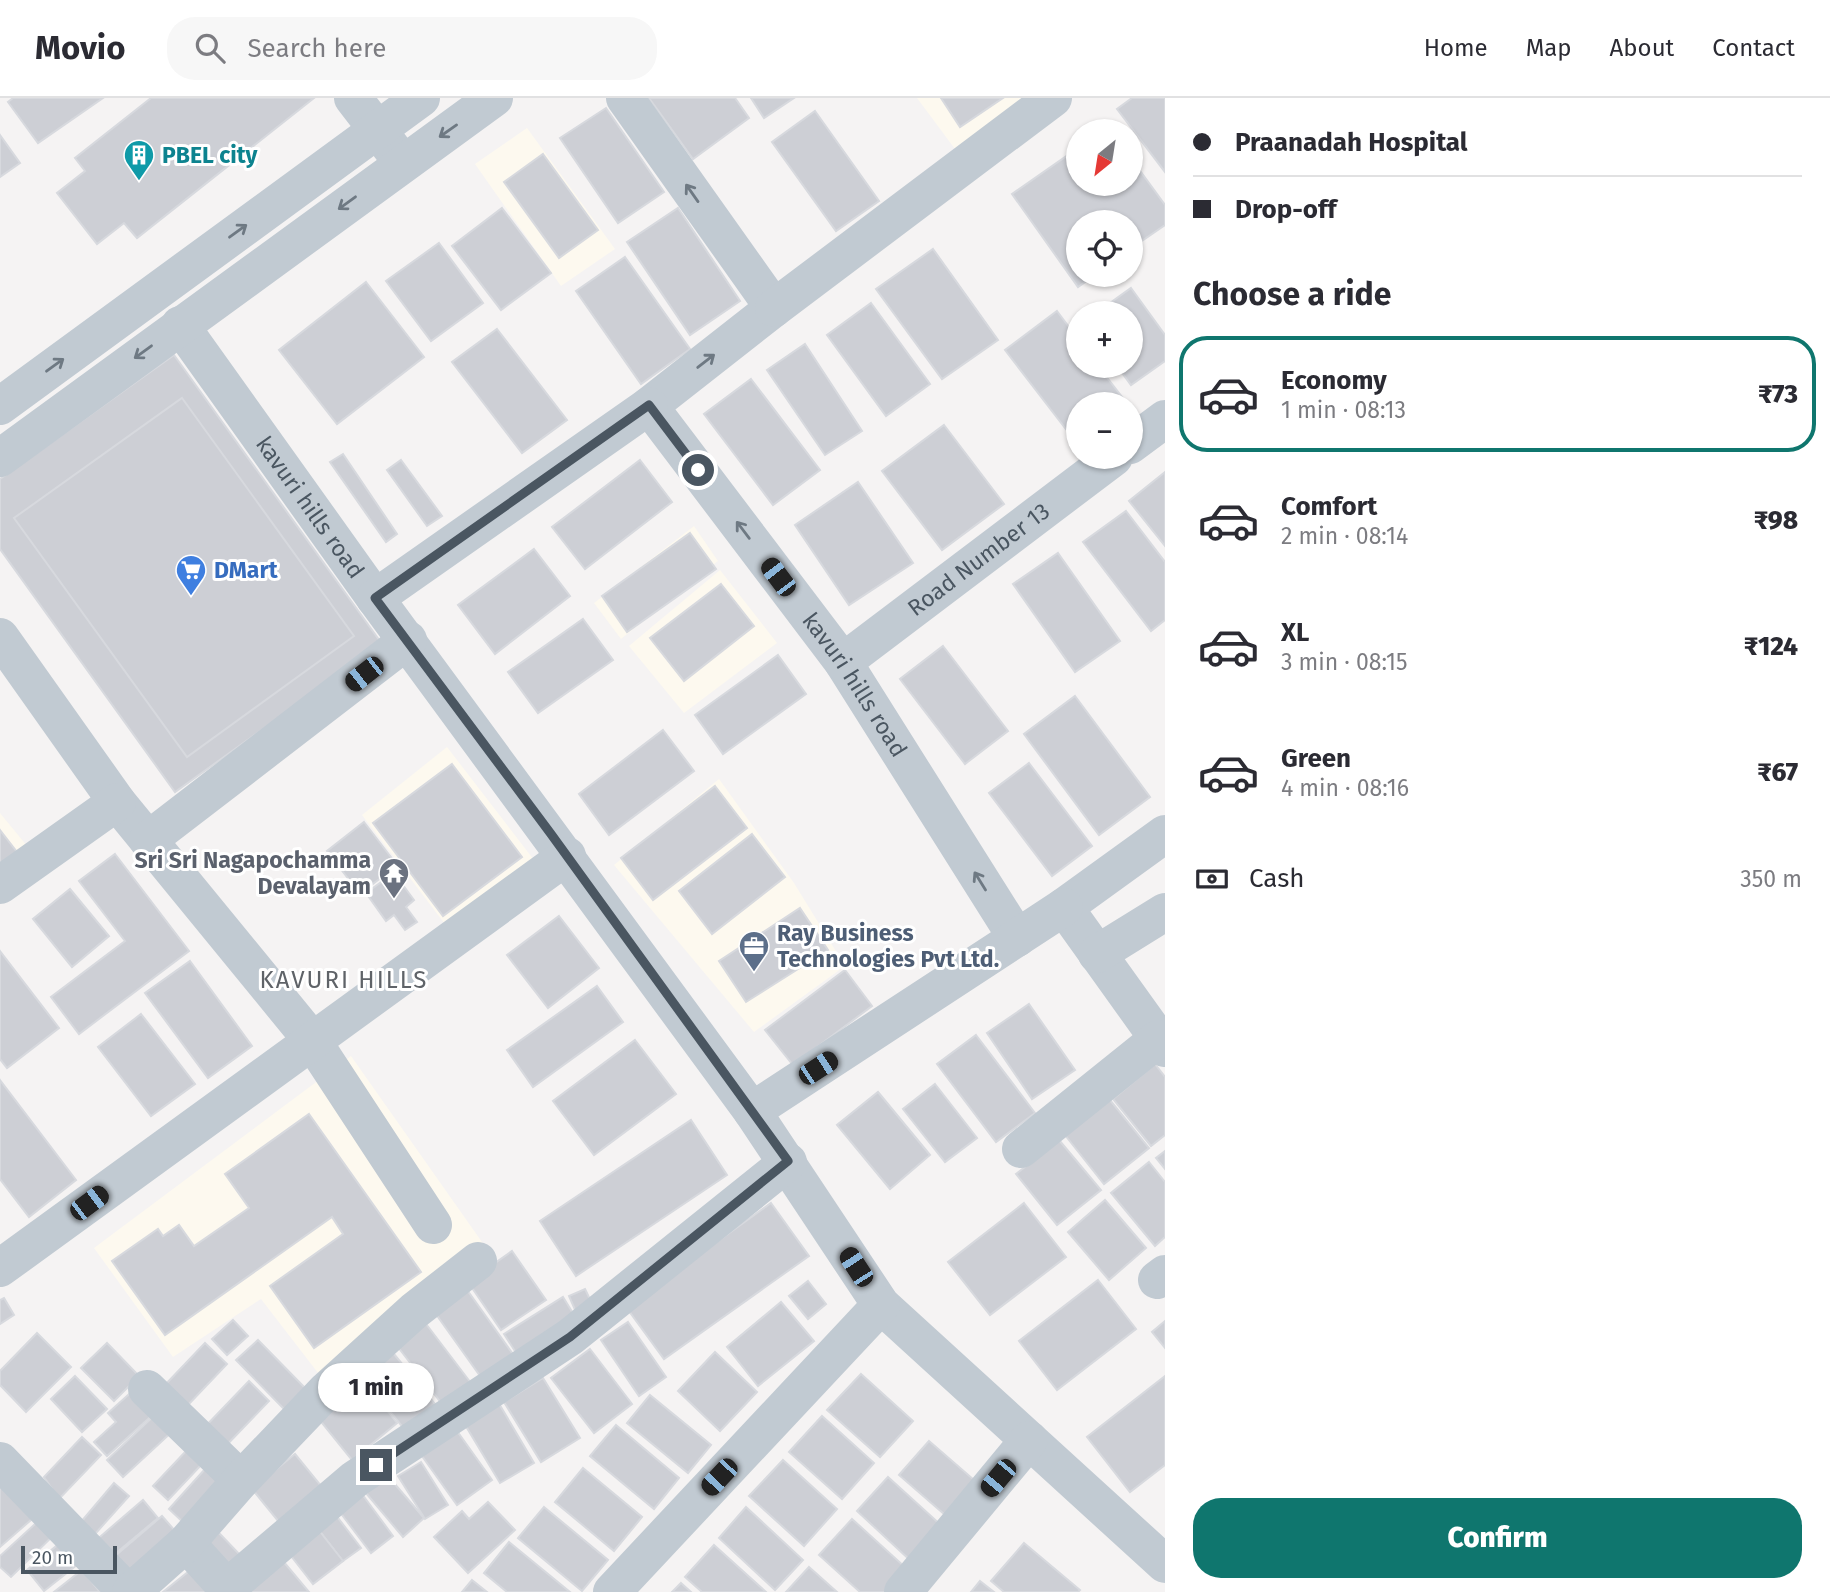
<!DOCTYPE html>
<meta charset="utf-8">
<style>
body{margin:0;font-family:"Fira Sans",sans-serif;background:#f7f7f7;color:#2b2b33;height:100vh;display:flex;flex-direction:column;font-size:26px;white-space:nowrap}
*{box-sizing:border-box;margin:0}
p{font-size:23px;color:#7c7c81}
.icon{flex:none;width:38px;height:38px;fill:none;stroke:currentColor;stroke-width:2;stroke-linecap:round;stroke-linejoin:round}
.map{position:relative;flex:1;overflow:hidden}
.side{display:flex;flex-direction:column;background:#fff;width:665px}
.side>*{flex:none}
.guide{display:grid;align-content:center;height:154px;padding:0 28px;background:#fff}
.needle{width:46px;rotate:210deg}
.controls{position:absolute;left:1066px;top:21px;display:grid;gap:14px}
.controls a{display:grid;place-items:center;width:77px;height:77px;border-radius:50%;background:#fff;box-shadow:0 2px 5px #0004;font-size:35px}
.scale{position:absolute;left:21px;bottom:18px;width:96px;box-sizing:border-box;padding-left:7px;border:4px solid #4a5661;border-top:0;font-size:19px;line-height:24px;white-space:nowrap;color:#4a5661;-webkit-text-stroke:5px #fff;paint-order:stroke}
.end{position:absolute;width:32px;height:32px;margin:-16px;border:9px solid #4a5661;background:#fff;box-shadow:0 0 0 4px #fff}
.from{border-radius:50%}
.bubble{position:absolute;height:49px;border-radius:24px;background:#fff;box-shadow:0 2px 5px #0004;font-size:23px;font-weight:800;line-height:49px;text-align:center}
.car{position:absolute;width:21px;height:42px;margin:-21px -10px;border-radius:9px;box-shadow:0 0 5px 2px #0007;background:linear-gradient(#222 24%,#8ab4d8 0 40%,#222 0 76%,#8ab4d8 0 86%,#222 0)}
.guide b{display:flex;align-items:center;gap:24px;height:66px;font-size:26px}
.guide b+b{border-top:2px solid #e1e1e2}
.guide i{width:18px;height:18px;background:#2b2b33}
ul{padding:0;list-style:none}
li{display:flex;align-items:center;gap:21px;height:116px;margin:0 14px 10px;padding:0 14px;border:4px solid transparent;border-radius:28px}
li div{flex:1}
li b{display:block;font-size:26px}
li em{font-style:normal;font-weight:800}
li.active{border-color:#0f766e}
li>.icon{width:63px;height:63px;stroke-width:1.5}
h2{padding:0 28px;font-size:32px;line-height:84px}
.pay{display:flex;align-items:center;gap:18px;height:77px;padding:0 28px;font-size:26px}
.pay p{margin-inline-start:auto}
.action{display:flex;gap:14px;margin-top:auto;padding:14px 28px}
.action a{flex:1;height:80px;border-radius:28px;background:#0f766e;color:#fff;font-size:28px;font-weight:800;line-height:80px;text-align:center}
header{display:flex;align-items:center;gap:42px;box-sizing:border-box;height:98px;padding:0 35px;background:#fff;border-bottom:2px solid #e1e1e2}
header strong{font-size:33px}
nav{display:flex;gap:38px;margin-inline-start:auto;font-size:24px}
.search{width:490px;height:63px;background:#f7f7f7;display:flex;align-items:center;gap:18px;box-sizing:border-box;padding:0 24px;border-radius:28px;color:#7c7c81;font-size:26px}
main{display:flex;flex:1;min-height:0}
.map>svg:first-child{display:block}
.commercial{fill:#fdf9ef}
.building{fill:#cdcfd5;stroke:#d7d9de;stroke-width:2}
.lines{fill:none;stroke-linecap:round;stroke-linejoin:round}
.minor{stroke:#c1cad2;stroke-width:38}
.oneway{stroke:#6e7983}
.route{stroke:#4a5661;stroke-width:9}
.labels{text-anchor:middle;stroke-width:6;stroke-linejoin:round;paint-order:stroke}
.culture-label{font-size:23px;font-weight:bold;fill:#0d838f;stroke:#fff;text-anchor:start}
.street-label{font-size:23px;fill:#4a5661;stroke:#fff}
.shop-label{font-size:23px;font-weight:bold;fill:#366cbe;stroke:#fff;text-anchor:start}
.worship-label{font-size:23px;font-weight:bold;fill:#5b616d;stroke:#fff;text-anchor:end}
.service-label{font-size:23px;font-weight:bold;fill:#4e5e75;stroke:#fff;text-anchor:start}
.neighbourhood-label{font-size:24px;letter-spacing:2px;fill:#5f6368;stroke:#fff}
</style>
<header>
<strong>Movio</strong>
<div class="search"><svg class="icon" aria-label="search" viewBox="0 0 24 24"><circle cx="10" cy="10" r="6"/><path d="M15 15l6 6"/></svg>Search here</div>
<nav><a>Home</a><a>Map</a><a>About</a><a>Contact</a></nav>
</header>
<main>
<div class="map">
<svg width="1165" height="1494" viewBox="0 0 1165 1494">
<rect width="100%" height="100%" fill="#f5f3f3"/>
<g class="commercial">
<path d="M917,0H1039L961,59Z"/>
<path d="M527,30L615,151L561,188L475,66Z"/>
<path d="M694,428L718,463L621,541L594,505Z"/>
<path d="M720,472L777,545L684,615L629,548Z"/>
<path d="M447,649L534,762L448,830L362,717Z"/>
<path d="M719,681L794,785L845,868L754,934L614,767Z"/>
<path d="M0,715L28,749L0,771Z"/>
<path d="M351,958L489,1154L325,1284L261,1201L173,1259L94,1150Z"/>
</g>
<g class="building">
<path d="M13,0H103L38,45L8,4Z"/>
<path d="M151,0H314L137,140L124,125L97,146L57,95L85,73L75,60Z"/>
<path d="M649,0H735L749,20L693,61Z"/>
<path d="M751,0H794L764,20Z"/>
<path d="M941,0H1003L960,29Z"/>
<path d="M1132,0H1165V74L1117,11Z"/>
<path d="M606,10L664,94L618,125L560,40Z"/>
<path d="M815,13L879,103L836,133L772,44Z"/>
<path d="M0,37L20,65L0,79Z"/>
<path d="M1078,50V86H1130V59L1165,107V127L1130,151V124H1078V177H1095L1078,189L1012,96Z"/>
<path d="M543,56L598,132L559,160L504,84Z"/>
<path d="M502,110L551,175L501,212L452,148Z"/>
<path d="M678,110L740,203L690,237L627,144Z"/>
<path d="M439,145L483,205L431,243L386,183Z"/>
<path d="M933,151L998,242L942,281L876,191Z"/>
<path d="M625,159L690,251L641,286L576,193Z"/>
<path d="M366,184L424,259L337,326L279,252Z"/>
<path d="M1131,190L1165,237V263L1131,287L1117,268H1130V215H1096Z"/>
<path d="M871,205L930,286L886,318L827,237Z"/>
<path d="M1057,213L1078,241V268H1098L1126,304L1078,306V341L1075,343L1005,252Z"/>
<path d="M497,231L567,322L522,355L452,264Z"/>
<path d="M805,246L862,333L825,357L767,272Z"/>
<path d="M174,257L382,546L175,694L0,451V381Z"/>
<path d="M751,281L820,372L773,407L704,316Z"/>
<path d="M182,300L354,538L187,659L14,420Z"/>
<path d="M944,327L1004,406L942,452L882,373Z"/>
<path d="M343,356L397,436L386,444L330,364Z"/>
<path d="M401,362L442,418L427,428L387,372Z"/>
<path d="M640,362L672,404L585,471L552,429Z"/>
<path d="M1165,374V448L1129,403Z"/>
<path d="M858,384L913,465L849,507L795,427Z"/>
<path d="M1126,413L1165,464V522L1151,533L1083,444Z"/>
<path d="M690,435L716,471L627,534L602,498Z"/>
<path d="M534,451L570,498L495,556L458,507Z"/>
<path d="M1058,455L1120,543L1075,574L1013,486Z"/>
<path d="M721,486L754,528L684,583L650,540Z"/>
<path d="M583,521L613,562L538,615L508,574Z"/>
<path d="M943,548L1008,633L965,666L900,581Z"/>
<path d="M778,557L806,596L723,656L695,617Z"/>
<path d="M1075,598L1150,699L1099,737L1024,636Z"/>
<path d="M663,632L694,673L609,737L579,696Z"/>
<path d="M1029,665L1092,748L1052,778L989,695Z"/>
<path d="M452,666L522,759L443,818L373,725Z"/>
<path d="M715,688L747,730L653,802L621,760Z"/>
<path d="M364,724L397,767L360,796L327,753Z"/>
<path d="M0,732L17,754L0,766Z"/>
<path d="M752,736L785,779L712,836L679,793Z"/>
<path d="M115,756L189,853L79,936L51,899L125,843L79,783Z"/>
<path d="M394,775L414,802L406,809L417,824L405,832L394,817L386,823L366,795Z"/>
<path d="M70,791L109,838L72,869L33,821Z"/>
<path d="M800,810L828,852L746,904L719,863Z"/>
<path d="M559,818L599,870L548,910L507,857Z"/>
<path d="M0,853L59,930L7,970L0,961Z"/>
<path d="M190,863L252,948L208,980L145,895Z"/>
<path d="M845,872L872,908L793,967L765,932Z"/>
<path d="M597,888L623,924L533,989L507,952Z"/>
<path d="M1029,906L1075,972L1032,1001L987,935Z"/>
<path d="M141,916L195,986L151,1018L98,949Z"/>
<path d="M976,937L1035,1015L996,1044L937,966Z"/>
<path d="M635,942L676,996L594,1057L553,1003Z"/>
<path d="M1155,966L1165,979V1037L1151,1048L1113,1001Z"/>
<path d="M0,982L76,1082L29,1119L0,1081Z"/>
<path d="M935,986L977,1040L945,1064L903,1011Z"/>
<path d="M878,994L930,1057L890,1091L837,1027Z"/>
<path d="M1105,996L1149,1050L1104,1086L1061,1032Z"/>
<path d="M309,1016L421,1174L314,1250L270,1188L343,1136L332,1119L165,1237L112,1163L158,1131L163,1138L179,1127L194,1148L249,1110L225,1076Z"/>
<path d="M691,1022L727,1077L576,1178L540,1123Z"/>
<path d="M1059,1042L1101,1092L1057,1127L1016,1076Z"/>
<path d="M1165,1053V1071L1156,1060Z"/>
<path d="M1149,1064L1165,1084V1139L1155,1148L1111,1095Z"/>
<path d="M1105,1102L1146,1150L1109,1182L1068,1134Z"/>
<path d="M771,1105L809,1158L664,1261L626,1209Z"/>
<path d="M1024,1105L1066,1159L990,1217L948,1164Z"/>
<path d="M512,1153L546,1202L501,1232L468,1184Z"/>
<path d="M1098,1182L1136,1231L1057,1292L1019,1243Z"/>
<path d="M808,1183L826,1206L808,1221L789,1198Z"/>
<path d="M465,1189L515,1259L483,1282L433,1212Z"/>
<path d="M585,1191L596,1214L579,1221L569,1198Z"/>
<path d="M563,1199L579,1225L520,1261L504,1236Z"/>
<path d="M4,1200L14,1217L0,1226V1202Z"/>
<path d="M781,1204L814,1243L758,1288L727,1249Z"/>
<path d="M420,1218L477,1293L449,1315L391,1240Z"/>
<path d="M233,1222L248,1238L227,1257L212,1241Z"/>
<path d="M1165,1223V1250L1152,1234Z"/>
<path d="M628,1224L666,1279L639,1298L601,1242Z"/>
<path d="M37,1235L71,1269L26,1314L0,1287V1273Z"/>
<path d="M258,1242L308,1293L286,1313L236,1262Z"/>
<path d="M107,1245L139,1278L114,1303L81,1270Z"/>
<path d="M205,1245L227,1266L186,1309L164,1288Z"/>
<path d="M389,1250L440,1312L409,1337L359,1274Z"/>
<path d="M590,1251L632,1306L594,1335L551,1280Z"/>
<path d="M715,1254L757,1294L720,1333L678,1293Z"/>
<path d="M861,1276L913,1323L880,1359L827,1312Z"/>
<path d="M75,1278L107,1311L82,1334L51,1301Z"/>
<path d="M1165,1278V1367L1130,1394L1087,1339Z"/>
<path d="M543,1280L580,1340L541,1364L504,1304Z"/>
<path d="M249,1283L269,1303L219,1355L199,1335Z"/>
<path d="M364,1283L397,1325L352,1362L318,1320Z"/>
<path d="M136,1290L157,1313L107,1358L94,1344L116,1324L108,1315Z"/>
<path d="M650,1297L711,1347L688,1375L627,1325Z"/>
<path d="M498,1304L534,1365L500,1385L464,1325Z"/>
<path d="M158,1314L174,1332L123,1379L107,1362Z"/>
<path d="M822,1318L874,1365L842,1401L789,1354Z"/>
<path d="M616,1327L679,1380L654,1411L590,1358Z"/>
<path d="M457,1333L492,1382L457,1407L422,1358Z"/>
<path d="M82,1339L101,1357L59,1401L44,1379Z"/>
<path d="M929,1343L981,1388L951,1422L899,1377Z"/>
<path d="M188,1351L203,1365L168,1402L153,1388Z"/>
<path d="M295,1356L322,1389L279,1424L252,1391Z"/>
<path d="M783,1362L837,1411L804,1448L749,1398Z"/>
<path d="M421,1364L448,1407L425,1421L398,1378Z"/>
<path d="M206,1370L223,1385L186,1427L169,1411Z"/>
<path d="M583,1370L642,1419L614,1453L555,1404Z"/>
<path d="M387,1377L424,1420L403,1439L366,1395Z"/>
<path d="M888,1379L943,1429L911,1463L857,1413Z"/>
<path d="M0,1380L39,1415L0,1449Z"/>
<path d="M114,1385L129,1398L95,1436L81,1424Z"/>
<path d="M359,1392L393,1438L371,1455L336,1409Z"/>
<path d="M143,1402L158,1420L109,1461L94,1444Z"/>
<path d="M488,1404L515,1432L468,1475L434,1439L462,1413L469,1421Z"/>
<path d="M544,1409L608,1462L582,1493L518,1440Z"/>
<path d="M746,1409L803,1462L775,1492L719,1440Z"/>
<path d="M332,1412L361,1450L343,1463L314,1426Z"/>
<path d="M46,1416L60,1431L11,1479L0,1469V1458Z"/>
<path d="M162,1418L183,1442L129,1488L108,1464Z"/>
<path d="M852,1421L906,1470L885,1494H860L819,1457Z"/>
<path d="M314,1426L343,1463L313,1486L284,1449Z"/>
<path d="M219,1435L242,1459L224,1477L201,1453Z"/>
<path d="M509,1444L570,1494H507L484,1475Z"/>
<path d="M60,1445L78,1466L44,1493L27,1472Z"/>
<path d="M1024,1445L1080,1492L1078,1494H1004L991,1483Z"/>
<path d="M714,1447L766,1494H702L685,1479Z"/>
<path d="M283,1463L309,1494H246Z"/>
<path d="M809,1469L837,1494H786Z"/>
<path d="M193,1470L213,1494H163Z"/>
<path d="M82,1472L100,1494H54Z"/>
<path d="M472,1482L487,1494H462Z"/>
<path d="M980,1483L994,1494H971Z"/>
<path d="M681,1485L691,1494H672Z"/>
</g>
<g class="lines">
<g class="minor">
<path d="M353,0L393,52"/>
<path id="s1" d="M625,0L774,210L649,308L843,564L1017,840"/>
<path d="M774,210L1053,0"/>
<path id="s2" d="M180,227L375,500L752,1013L881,1207L1165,1466"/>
<path d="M0,308L421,0"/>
<path d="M1130,347L1165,321"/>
<path d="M0,360L494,0"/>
<path d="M375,500L649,308"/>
<path d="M0,539L117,704L311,941L433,1127"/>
<path id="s3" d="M843,564L1114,359"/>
<path d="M1165,736L1064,809L1165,950"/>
<path d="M148,742L408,542"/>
<path d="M0,787L117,704"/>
<path d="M1097,856L1165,814"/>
<path d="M752,1013L1064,809"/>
<path d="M1021,1051L1158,941"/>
<path d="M0,1170L567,758"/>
<path d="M1157,1182L1165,1176"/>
<path d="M147,1291L241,1382"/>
<path d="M0,1363L127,1494"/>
<path d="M186,1445L227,1490L355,1381L570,1239L788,1064"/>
<path d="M131,1494L186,1445L241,1382L327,1292L414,1213L478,1163"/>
<path d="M612,1494L881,1207"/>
<path d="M903,1494L1029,1342"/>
</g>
</g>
<defs><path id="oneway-shaft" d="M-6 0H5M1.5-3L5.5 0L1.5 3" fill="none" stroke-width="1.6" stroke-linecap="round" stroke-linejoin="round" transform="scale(1.75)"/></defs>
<g class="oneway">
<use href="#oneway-shaft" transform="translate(448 33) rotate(145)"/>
<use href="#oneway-shaft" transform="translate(692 95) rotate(-125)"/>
<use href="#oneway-shaft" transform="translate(347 105) rotate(144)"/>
<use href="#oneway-shaft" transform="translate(238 133) rotate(-36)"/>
<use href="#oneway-shaft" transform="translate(143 254) rotate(144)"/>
<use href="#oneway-shaft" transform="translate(706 263) rotate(-38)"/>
<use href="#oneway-shaft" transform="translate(55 267) rotate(-36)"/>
<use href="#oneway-shaft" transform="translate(743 432) rotate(-127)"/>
<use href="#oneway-shaft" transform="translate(980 783) rotate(-122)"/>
</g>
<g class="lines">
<path class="route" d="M376,1367L570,1239L788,1063L551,736L375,500L649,307L698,372"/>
</g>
<defs>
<g id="building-pin" transform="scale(1.575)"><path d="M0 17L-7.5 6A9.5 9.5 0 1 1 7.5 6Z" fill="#0f9aa8" stroke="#fff"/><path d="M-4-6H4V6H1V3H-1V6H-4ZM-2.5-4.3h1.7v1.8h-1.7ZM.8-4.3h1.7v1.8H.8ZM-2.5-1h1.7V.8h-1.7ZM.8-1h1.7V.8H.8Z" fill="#fff"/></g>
<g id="supermarket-pin" transform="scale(1.575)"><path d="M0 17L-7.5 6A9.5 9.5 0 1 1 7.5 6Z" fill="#3f7fe0" stroke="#fff"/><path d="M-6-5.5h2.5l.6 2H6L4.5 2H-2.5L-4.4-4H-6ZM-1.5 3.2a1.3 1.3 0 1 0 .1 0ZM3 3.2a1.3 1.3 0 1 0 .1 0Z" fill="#fff"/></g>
<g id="temple-pin" transform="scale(1.575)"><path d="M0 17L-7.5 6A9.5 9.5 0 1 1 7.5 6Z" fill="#6b7280" stroke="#fff"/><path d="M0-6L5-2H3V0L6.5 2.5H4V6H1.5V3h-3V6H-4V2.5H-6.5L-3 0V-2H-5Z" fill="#fff"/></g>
<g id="office-pin" transform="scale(1.575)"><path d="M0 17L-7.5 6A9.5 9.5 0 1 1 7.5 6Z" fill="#5c6f8a" stroke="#fff"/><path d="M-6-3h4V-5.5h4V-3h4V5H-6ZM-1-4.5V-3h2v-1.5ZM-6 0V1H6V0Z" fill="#fff"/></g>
</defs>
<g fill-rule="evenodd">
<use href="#building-pin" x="139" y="57"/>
<use href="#supermarket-pin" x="191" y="472"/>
<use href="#temple-pin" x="394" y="775"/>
<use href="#office-pin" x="754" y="848"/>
</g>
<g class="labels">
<g class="culture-label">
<text x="162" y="65">PBEL city</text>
</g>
<g class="street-label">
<text dy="8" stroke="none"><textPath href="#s2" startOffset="224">kavuri hills road</textPath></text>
<text dy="8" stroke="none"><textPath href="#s3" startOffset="170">Road Number 13</textPath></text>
<text dy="8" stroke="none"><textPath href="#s1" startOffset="763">kavuri hills road</textPath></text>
</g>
<g class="shop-label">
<text x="214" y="480">DMart</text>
</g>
<g class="worship-label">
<text x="371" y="770">Sri Sri Nagapochamma<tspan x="371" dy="26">Devalayam</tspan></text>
</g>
<g class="service-label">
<text x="777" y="843">Ray Business<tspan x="777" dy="26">Technologies Pvt Ltd.</tspan></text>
</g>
<g class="neighbourhood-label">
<text x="344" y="890">KAVURI HILLS</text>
</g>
</g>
</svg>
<div class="controls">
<a><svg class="needle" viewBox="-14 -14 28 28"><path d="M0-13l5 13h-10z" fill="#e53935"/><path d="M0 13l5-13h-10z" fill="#7c7c81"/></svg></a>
<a><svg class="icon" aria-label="locate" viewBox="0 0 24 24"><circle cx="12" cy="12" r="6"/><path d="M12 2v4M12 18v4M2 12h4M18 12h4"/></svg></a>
<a>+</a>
<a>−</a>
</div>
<div class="scale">20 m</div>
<i class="end from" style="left:698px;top:372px"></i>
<i class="end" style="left:376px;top:1367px"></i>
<div class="bubble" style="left:318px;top:1265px;width:116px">1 min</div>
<i class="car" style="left:778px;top:479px;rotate:323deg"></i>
<i class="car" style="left:364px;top:576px;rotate:232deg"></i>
<i class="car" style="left:818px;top:970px;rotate:57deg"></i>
<i class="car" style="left:89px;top:1105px;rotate:53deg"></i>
<i class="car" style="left:856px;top:1169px;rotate:327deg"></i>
<i class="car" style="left:719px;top:1379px;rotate:223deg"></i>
<i class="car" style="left:998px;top:1380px;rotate:220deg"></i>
</div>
<section class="side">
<div class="guide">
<b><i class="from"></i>Praanadah Hospital</b>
<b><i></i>Drop-off</b>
</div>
<h2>Choose a ride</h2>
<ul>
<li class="active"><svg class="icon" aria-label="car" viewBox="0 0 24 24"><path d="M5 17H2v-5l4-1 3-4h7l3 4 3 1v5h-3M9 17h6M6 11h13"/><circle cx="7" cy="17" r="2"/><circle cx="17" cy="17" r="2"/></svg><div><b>Economy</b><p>1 min · 08:13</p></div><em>₹73</em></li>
<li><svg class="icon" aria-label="car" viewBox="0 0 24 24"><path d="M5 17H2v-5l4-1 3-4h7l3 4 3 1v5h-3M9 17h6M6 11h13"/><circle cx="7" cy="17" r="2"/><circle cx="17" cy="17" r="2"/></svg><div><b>Comfort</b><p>2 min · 08:14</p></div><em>₹98</em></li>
<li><svg class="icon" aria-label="car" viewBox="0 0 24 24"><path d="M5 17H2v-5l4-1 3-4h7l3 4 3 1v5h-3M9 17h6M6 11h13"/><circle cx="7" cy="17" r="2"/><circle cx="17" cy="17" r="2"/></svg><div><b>XL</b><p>3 min · 08:15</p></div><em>₹124</em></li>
<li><svg class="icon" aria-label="car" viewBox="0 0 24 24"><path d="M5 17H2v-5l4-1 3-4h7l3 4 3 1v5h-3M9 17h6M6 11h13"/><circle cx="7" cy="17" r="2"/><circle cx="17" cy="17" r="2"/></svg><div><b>Green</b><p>4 min · 08:16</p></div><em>₹67</em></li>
</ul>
<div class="pay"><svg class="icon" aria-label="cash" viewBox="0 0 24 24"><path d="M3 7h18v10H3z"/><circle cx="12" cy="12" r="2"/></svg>Cash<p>350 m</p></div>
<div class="action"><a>Confirm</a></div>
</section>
</main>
